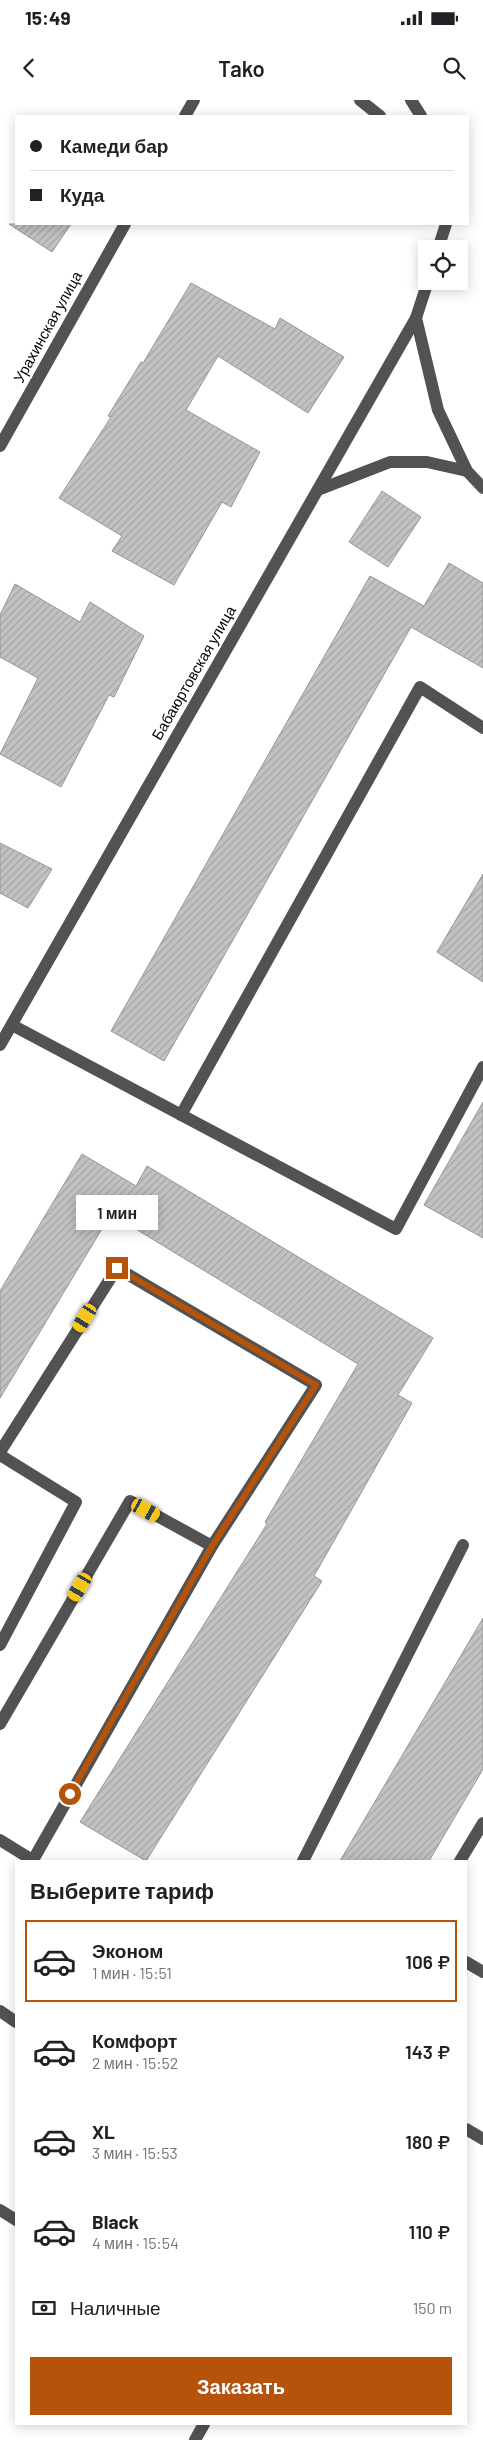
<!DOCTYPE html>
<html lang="ru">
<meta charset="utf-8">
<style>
body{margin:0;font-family:Barlow,sans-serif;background:#f6f6f6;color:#202124;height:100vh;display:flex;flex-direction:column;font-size:19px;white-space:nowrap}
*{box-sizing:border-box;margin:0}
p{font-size:16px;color:#757577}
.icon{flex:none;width:28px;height:28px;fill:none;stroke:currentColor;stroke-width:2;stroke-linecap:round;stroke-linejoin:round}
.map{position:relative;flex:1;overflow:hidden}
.panel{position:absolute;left:15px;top:1760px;width:452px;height:565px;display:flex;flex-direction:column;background:#fff;border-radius:0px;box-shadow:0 2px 12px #0003}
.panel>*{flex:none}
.hud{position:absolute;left:15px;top:15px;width:454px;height:110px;border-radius:0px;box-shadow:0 2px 12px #0003;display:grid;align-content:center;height:110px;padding:0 15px;background:#fff}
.buttons{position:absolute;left:418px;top:140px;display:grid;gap:10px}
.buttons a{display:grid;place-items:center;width:50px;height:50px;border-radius:0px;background:#fff;box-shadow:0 2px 12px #0003;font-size:25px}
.end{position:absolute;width:22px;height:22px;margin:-11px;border:6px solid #b45309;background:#fff;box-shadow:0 0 0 2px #fff}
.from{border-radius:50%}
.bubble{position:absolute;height:35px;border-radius:0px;background:#fff;box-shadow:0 2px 12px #0003;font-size:16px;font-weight:600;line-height:35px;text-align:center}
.car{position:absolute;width:15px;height:30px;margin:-15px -8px;border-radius:6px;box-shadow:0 0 4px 1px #0007;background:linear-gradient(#f5c518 24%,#345 0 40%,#f5c518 0 76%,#345 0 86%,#f5c518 0)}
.hud b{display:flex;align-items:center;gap:18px;height:48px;font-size:19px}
.hud b+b{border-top:1px solid #e0e0e0}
.hud i{width:12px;height:12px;background:#202124}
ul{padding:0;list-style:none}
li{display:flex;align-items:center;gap:15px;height:82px;margin:0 10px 8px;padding:0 5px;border:2px solid transparent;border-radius:0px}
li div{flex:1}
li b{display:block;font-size:19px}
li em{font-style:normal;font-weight:600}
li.current{border-color:#b45309}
li>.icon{width:45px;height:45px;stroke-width:1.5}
h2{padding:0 15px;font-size:22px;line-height:60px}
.pay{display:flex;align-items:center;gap:12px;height:55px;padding:0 15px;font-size:19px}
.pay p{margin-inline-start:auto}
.cta{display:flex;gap:10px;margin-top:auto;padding:10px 15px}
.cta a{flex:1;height:58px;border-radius:0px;background:#b45309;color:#fff;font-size:20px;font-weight:600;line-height:58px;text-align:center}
.status{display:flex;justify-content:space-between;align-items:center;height:35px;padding:0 25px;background:#fff;direction:ltr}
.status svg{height:14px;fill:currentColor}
header{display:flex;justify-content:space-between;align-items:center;height:65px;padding:0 15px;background:#fff;font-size:22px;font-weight:600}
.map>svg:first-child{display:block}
.building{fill:url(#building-hatch);stroke:#969696}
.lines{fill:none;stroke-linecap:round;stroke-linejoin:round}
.minor{stroke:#525252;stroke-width:12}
.route{stroke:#b45309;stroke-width:6}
.labels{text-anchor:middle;stroke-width:4;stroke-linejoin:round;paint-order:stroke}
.street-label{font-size:15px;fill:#000;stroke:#fff}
</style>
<div class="status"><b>15:49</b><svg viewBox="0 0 49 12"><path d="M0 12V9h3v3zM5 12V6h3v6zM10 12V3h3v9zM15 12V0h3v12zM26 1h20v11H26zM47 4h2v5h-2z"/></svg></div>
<header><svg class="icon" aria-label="back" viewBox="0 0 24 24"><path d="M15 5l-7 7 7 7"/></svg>Tako<svg class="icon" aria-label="search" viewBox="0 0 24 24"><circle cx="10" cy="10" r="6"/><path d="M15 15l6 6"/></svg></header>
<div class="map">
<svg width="483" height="2340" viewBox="0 0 483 2340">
<defs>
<pattern id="building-hatch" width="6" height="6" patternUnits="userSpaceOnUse" patternTransform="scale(1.25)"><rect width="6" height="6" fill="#c2c2c2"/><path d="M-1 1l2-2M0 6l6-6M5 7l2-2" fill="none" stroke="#a5a5a5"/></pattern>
</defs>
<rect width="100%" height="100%" fill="#fff"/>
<g class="building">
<path d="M9,124H71L52,152Z"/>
<path d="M191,183L275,229L280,218L344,257L308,313L218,256L186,310L260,352L231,407L222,402L174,485L112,451L122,436L59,398L111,317L108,316L141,262L143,263Z"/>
<path d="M382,391L421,417L388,467L349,442Z"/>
<path d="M449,463L483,483V568L411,527L164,961L111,931L370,476L424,506Z"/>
<path d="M15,484L80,522L90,502L144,536L114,597L109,595L61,687L0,654L38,578L0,557V515Z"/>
<path d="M0,743L52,769L28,808L0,793Z"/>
<path d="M483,774V882L437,852Z"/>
<path d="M483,1002V1138L424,1105Z"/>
<path d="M82,1054L136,1086L147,1066L433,1238L398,1295L412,1303L314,1476L322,1481L146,1761L80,1722L267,1424L265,1422L358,1264L111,1114L0,1298V1191Z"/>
<path d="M483,1518V1669L429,1761H340Z"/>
</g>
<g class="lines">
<g class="minor">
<path d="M360,0L380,16"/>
<path d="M411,0L421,16"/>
<path d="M185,16L194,0"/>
<path d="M438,149L446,124"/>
<path d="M428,181L416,218L438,310L467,371L483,388"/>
<path d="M0,346L125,124"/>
<path d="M318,390L390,362H427L467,371"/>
<path d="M12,925L396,1129L483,967"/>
<path d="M0,945L416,218"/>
<path d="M181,1015L420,587L483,628"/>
<path d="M0,1352L117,1168L316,1285L212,1446"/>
<path d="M0,1355L76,1402L0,1545"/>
<path d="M0,1624L130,1401L212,1446L33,1760"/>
<path d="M0,1740L34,1761"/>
<path d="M303,1761L463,1445"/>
<path d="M460,1761L483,1723"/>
<path d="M466,1862L483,1872"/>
<path d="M0,1911L16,1922"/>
<path d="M466,2029L483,2039"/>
<path d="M0,2110L16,2120"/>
<path d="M195,2340L204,2324"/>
</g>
</g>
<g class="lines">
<path class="route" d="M70,1694L212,1446L316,1285L117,1168"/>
</g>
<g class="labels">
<g class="street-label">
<text transform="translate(48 227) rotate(-61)" y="5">Урахинская улица</text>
<text transform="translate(194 573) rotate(-60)" y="5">Бабаюртовская улица</text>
</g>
</g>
</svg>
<div class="buttons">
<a><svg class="icon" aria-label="locate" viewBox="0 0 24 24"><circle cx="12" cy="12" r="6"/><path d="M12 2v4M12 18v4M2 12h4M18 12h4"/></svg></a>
</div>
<i class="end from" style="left:70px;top:1694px"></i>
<i class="end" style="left:117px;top:1168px"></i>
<div class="bubble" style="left:76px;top:1095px;width:82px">1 мин</div>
<i class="car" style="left:85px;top:1218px;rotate:212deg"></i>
<i class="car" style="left:146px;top:1410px;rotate:119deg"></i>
<i class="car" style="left:80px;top:1487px;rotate:210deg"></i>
<div class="hud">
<b><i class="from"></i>Камеди бар</b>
<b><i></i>Куда</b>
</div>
<section class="panel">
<h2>Выберите тариф</h2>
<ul>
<li class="current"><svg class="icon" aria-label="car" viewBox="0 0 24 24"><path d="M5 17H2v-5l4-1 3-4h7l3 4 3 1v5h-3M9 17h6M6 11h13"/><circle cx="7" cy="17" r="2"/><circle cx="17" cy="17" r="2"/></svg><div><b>Эконом</b><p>1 мин · 15:51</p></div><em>106 ₽</em></li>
<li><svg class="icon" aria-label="car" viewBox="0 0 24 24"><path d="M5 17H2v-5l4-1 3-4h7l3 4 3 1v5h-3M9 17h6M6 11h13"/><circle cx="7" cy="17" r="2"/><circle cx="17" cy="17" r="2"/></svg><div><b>Комфорт</b><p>2 мин · 15:52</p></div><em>143 ₽</em></li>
<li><svg class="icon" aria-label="car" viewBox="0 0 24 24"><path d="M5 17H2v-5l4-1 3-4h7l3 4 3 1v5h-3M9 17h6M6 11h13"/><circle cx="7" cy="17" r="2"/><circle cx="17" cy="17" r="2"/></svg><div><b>XL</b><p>3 мин · 15:53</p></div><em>180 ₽</em></li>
<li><svg class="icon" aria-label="car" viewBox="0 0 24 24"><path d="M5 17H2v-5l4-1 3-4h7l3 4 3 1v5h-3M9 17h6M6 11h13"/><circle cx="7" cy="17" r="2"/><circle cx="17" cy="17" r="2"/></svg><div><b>Black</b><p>4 мин · 15:54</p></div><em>110 ₽</em></li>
</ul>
<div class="pay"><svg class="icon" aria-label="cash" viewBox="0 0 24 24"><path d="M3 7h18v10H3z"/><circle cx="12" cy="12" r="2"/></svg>Наличные<p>150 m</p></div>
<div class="cta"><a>Заказать</a></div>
</section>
</div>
